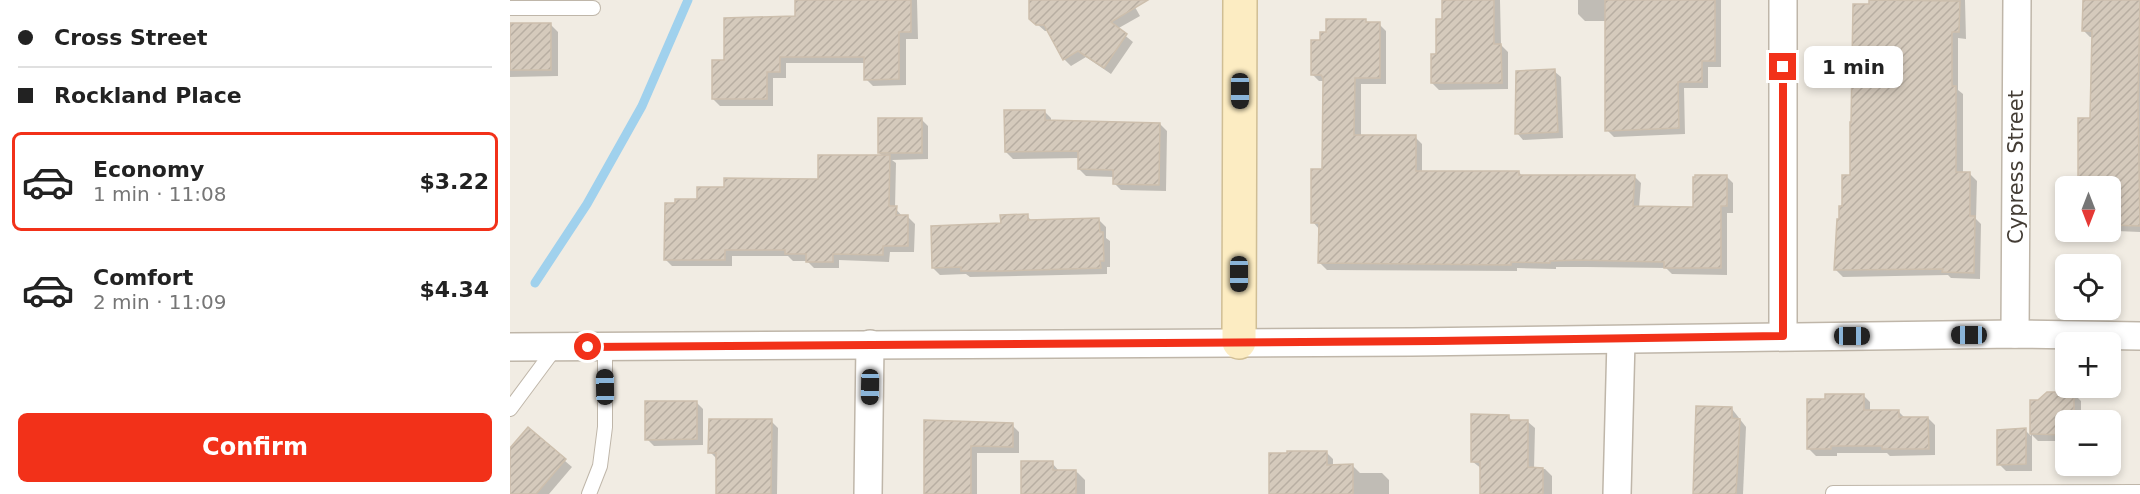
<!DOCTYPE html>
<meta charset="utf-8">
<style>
body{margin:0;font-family:"DejaVu Sans",sans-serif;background:#f2f2f2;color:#222;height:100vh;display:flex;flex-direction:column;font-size:22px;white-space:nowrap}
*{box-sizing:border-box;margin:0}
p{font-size:20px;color:#767676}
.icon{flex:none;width:33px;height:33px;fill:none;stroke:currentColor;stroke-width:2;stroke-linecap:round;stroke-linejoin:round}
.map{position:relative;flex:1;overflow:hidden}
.sheet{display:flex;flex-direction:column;background:#fff;width:510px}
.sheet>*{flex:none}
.guide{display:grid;align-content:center;height:132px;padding:0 18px;background:#fff}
.needle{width:39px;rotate:180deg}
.controls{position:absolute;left:1545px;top:176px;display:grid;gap:12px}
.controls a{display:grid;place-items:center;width:66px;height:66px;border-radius:9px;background:#fff;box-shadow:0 3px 9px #0003;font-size:30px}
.end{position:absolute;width:27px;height:27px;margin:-14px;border:8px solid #f23119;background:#fff;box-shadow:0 0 0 3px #fff}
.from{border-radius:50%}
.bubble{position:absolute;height:42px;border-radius:9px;background:#fff;box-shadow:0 3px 9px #0003;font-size:20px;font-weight:700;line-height:42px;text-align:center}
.car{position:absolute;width:18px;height:36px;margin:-18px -9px;border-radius:8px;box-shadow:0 0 4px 2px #0007;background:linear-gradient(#222 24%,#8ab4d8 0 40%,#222 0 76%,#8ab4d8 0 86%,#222 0)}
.guide b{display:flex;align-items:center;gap:21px;height:57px;font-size:22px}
.guide b+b{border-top:2px solid #e0e0e0}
.guide i{width:15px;height:15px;background:#222}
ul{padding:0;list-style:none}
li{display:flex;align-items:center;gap:18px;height:99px;margin:0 12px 9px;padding:0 6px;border:3px solid transparent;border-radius:9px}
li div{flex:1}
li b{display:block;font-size:22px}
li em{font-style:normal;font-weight:700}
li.on{border-color:#f23119}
li>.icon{width:54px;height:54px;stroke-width:1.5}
.primary-button{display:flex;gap:12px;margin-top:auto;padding:12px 18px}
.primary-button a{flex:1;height:69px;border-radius:9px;background:#f23119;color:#fff;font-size:24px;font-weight:700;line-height:69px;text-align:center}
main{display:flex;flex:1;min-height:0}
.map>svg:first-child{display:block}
.shadow{fill:#0003}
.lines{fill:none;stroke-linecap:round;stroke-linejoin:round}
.stream{stroke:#a0d1ed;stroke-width:9}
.building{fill:url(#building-hatch);stroke:#cdbfad;stroke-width:1.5}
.lane-casing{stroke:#bfb6a9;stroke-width:16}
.street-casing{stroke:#bfb6a9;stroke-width:30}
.secondary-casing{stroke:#d0be94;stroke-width:36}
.lane{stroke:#fff;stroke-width:14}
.street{stroke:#fff;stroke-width:27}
.secondary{stroke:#fcecc2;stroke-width:33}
.route{stroke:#f23119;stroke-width:8}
.labels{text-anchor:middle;stroke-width:4.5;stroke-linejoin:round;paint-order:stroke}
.street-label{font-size:21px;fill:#433c34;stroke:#fff}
</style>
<main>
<section class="sheet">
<div class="guide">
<b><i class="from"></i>Cross Street</b>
<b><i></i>Rockland Place</b>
</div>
<ul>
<li class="on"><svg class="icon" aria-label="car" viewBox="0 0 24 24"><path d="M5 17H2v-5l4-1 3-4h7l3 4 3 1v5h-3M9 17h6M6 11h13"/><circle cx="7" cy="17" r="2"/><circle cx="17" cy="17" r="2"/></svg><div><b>Economy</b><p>1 min · 11:08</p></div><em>$3.22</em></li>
<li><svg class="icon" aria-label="car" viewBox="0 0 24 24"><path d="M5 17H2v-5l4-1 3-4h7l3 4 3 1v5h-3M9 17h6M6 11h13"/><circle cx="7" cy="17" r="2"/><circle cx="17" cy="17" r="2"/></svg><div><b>Comfort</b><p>2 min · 11:09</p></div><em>$4.34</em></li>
</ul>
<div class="primary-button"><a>Confirm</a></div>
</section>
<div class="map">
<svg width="1630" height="494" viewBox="0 0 1630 494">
<defs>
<pattern id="building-hatch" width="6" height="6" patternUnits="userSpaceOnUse" patternTransform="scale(1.5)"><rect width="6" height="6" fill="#d5cabc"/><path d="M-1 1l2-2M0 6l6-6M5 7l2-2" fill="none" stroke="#b8aea2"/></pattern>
</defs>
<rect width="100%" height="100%" fill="#f1ece3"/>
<g class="shadow">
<path d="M286,0H407L408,39H396V85L363,86L356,79L355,63H276V78H263V106H210L203,99L215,61L286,18Z"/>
<path d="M520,0H621L630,16L607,29L623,42L601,74L576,57L561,66L554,59L539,31H535L520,18Z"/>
<path d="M933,0H990L991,45L998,52V89L929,90L922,83L934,20Z"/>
<path d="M1068,0H1211V67H1198V88H1174L1175,134L1104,137L1097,130V21H1075L1068,14Z"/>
<path d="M1360,0H1455L1456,39L1448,38V90L1453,94V174H1460L1467,181L1466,219L1471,224L1470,279L1441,278L1438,275L1333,277L1326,270L1333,208L1342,177Z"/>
<path d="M1574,0H1630V232L1607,231L1600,227V186H1569L1581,119L1583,37H1580L1573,30Z"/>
<path d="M855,20L859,24H869L876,31V84H851V137H905L912,144V172H1009L1012,176H1124L1131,183L1129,208H1184L1216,176L1223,183V213H1217V275L1162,274L1156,268L1076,267H1046V269L1007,268V271L817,270L810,263V230L803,222L813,171L814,81H809L802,74L811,42Z"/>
<path d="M0,25H41L48,32V76L0,77Z"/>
<path d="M1044,71L1051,77L1053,138L1013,140L1007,133Z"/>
<path d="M534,111L541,118V122L650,124L657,131L656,191L611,190L604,183V177L576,176L569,169V158L503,159L496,152Z"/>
<path d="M411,119L418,126V159L382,160L386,163L385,208L393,217H398L405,224L404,252H380L379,262L329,260V268H304L297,261H283L278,256H222V266H162L155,259L189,200L216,188L310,181L373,156L369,153Z"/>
<path d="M517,216L523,222L589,220L596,227V238L600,241V267H597V274L460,277L456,274L430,275L423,268L492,225Z"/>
<path d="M1564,394L1571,401V420H1556V441H1528L1522,435V471H1496L1489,464L1515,430L1521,436V402Z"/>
<path d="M1353,395L1360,402V411H1388L1396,419L1418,418L1425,425V455L1380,456L1377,453H1327V456H1306L1299,449Z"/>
<path d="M186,402L193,409V445L144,446L137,439Z"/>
<path d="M1222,409L1236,427L1233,494H1185Z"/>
<path d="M998,416L1003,422H1018L1025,428L1024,469H1035L1042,476V494H972V469L963,462Z"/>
<path d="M261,421L268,428L267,494H207V459L200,452Z"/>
<path d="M415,422L502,425L509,432V453H467V494H415Z"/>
<path d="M18,429L62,467L39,494H0V450Z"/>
<path d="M816,452L823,459V466H843L850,473H872L879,480V494H760Z"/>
<path d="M542,463L549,471H565L568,473L575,480V494H512Z"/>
</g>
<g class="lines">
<path class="stream" d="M25,283L77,204L132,106L178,0"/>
</g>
<g class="building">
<path d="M285,0H401V32H389V79L354,80V57H270V72H257V99H202V60H214V18L285,16Z"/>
<path d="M519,0H638L601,22L617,34L594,68L568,51L553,60L534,25H526L519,19Z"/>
<path d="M932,0H984V44H991L992,83H921V54H926V19H932Z"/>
<path d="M1095,0H1205V61H1192V82H1168L1169,128L1095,131Z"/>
<path d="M1359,0L1450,1L1449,32H1442V86H1446V172H1460V216H1465L1464,273L1432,272L1433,269L1324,270L1327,219H1329V206H1332V175H1340V122H1341L1343,4H1359Z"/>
<path d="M1573,0H1630L1628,101L1630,226L1600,225V186H1568V118H1580L1582,31H1572Z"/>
<path d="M816,19H856V22H870V78H845L844,135H906V171H1009V175H1125L1123,206L1183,207V177H1185V175H1217V206H1211V268H1154V262L1068,260L1040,261V263L1001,262V265L808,263L809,223H801V169H812L813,78L811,75H801V40H810V32H816Z"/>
<rect x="0" y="23" width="41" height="47"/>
<path d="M1045,69L1048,132L1005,134L1006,71Z"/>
<path d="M494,110H535V120L650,123L649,185L603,184V170L568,169V151L495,152Z"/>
<rect x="368" y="118" width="44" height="35"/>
<path d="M308,155H380L379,206H387L386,215H398V246H373V255L323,254V262H296V254H275V250H215V260H154L155,203H165V199H187V187H214V178L308,179Z"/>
<path d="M518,214V220L589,218L590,232H593L594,261H590L591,268L492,271H451V267L422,268L421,226L491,223L490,215Z"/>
<path d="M1537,392H1564V420H1556V435L1520,434V400H1528Z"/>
<path d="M1315,394H1354V410H1389V417H1418L1419,449H1372V446H1321V449H1297V399H1315Z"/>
<path d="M135,401H187V439L135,440Z"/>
<path d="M1186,406L1222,407V418L1230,419L1226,494H1183Z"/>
<path d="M961,414L999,415V420H1018V467L1033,468V494H970V462H961Z"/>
<path d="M199,419H262L261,494H206V453H198Z"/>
<path d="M414,420L503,423V447L461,446V494H414Z"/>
<path d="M18,427L56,459L26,494H0V448Z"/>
<path d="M1516,428V464L1487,465V430Z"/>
<path d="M777,451H817V465L843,464V494H759V453H777Z"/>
<path d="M511,461H543V470H566V494H511Z"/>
</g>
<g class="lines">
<g class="lane-casing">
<g id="lane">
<path d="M0,8H83"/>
<path d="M0,409L46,347"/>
<path d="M1323,493L1630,492"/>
<path d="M79,494L90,466L95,427V347"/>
</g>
</g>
<g class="street-casing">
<g id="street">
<path d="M1273,0V336"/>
<path d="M1505,334L1507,0"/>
<path d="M0,347L902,342L1505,334L1630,336"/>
<path d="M358,494L360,344"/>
<path d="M1107,494L1111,340"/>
</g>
</g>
<g class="secondary-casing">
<path id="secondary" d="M729,342L730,0"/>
</g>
<use href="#lane" class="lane"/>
<use href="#street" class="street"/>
<use href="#secondary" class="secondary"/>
</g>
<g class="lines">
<path class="route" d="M78,347L925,341L1273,336V67"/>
</g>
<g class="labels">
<g class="street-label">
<text transform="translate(1506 167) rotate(-90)" y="7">Cypress Street</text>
</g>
</g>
</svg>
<div class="controls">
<a><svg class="needle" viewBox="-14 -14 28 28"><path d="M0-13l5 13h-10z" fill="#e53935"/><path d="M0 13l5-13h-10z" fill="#767676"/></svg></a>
<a><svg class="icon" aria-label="locate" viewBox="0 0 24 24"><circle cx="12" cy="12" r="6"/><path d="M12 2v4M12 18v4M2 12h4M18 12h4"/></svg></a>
<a>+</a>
<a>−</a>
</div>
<i class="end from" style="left:78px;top:347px"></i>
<i class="end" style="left:1273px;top:67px"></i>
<div class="bubble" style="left:1294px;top:46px;width:99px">1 min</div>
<i class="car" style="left:730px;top:91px;rotate:180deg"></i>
<i class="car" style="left:729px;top:274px;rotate:180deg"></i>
<i class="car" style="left:1459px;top:335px;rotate:270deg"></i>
<i class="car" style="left:1342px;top:336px;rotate:90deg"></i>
<i class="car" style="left:95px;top:387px;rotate:359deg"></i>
<i class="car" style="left:360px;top:387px;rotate:181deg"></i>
</div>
</main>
